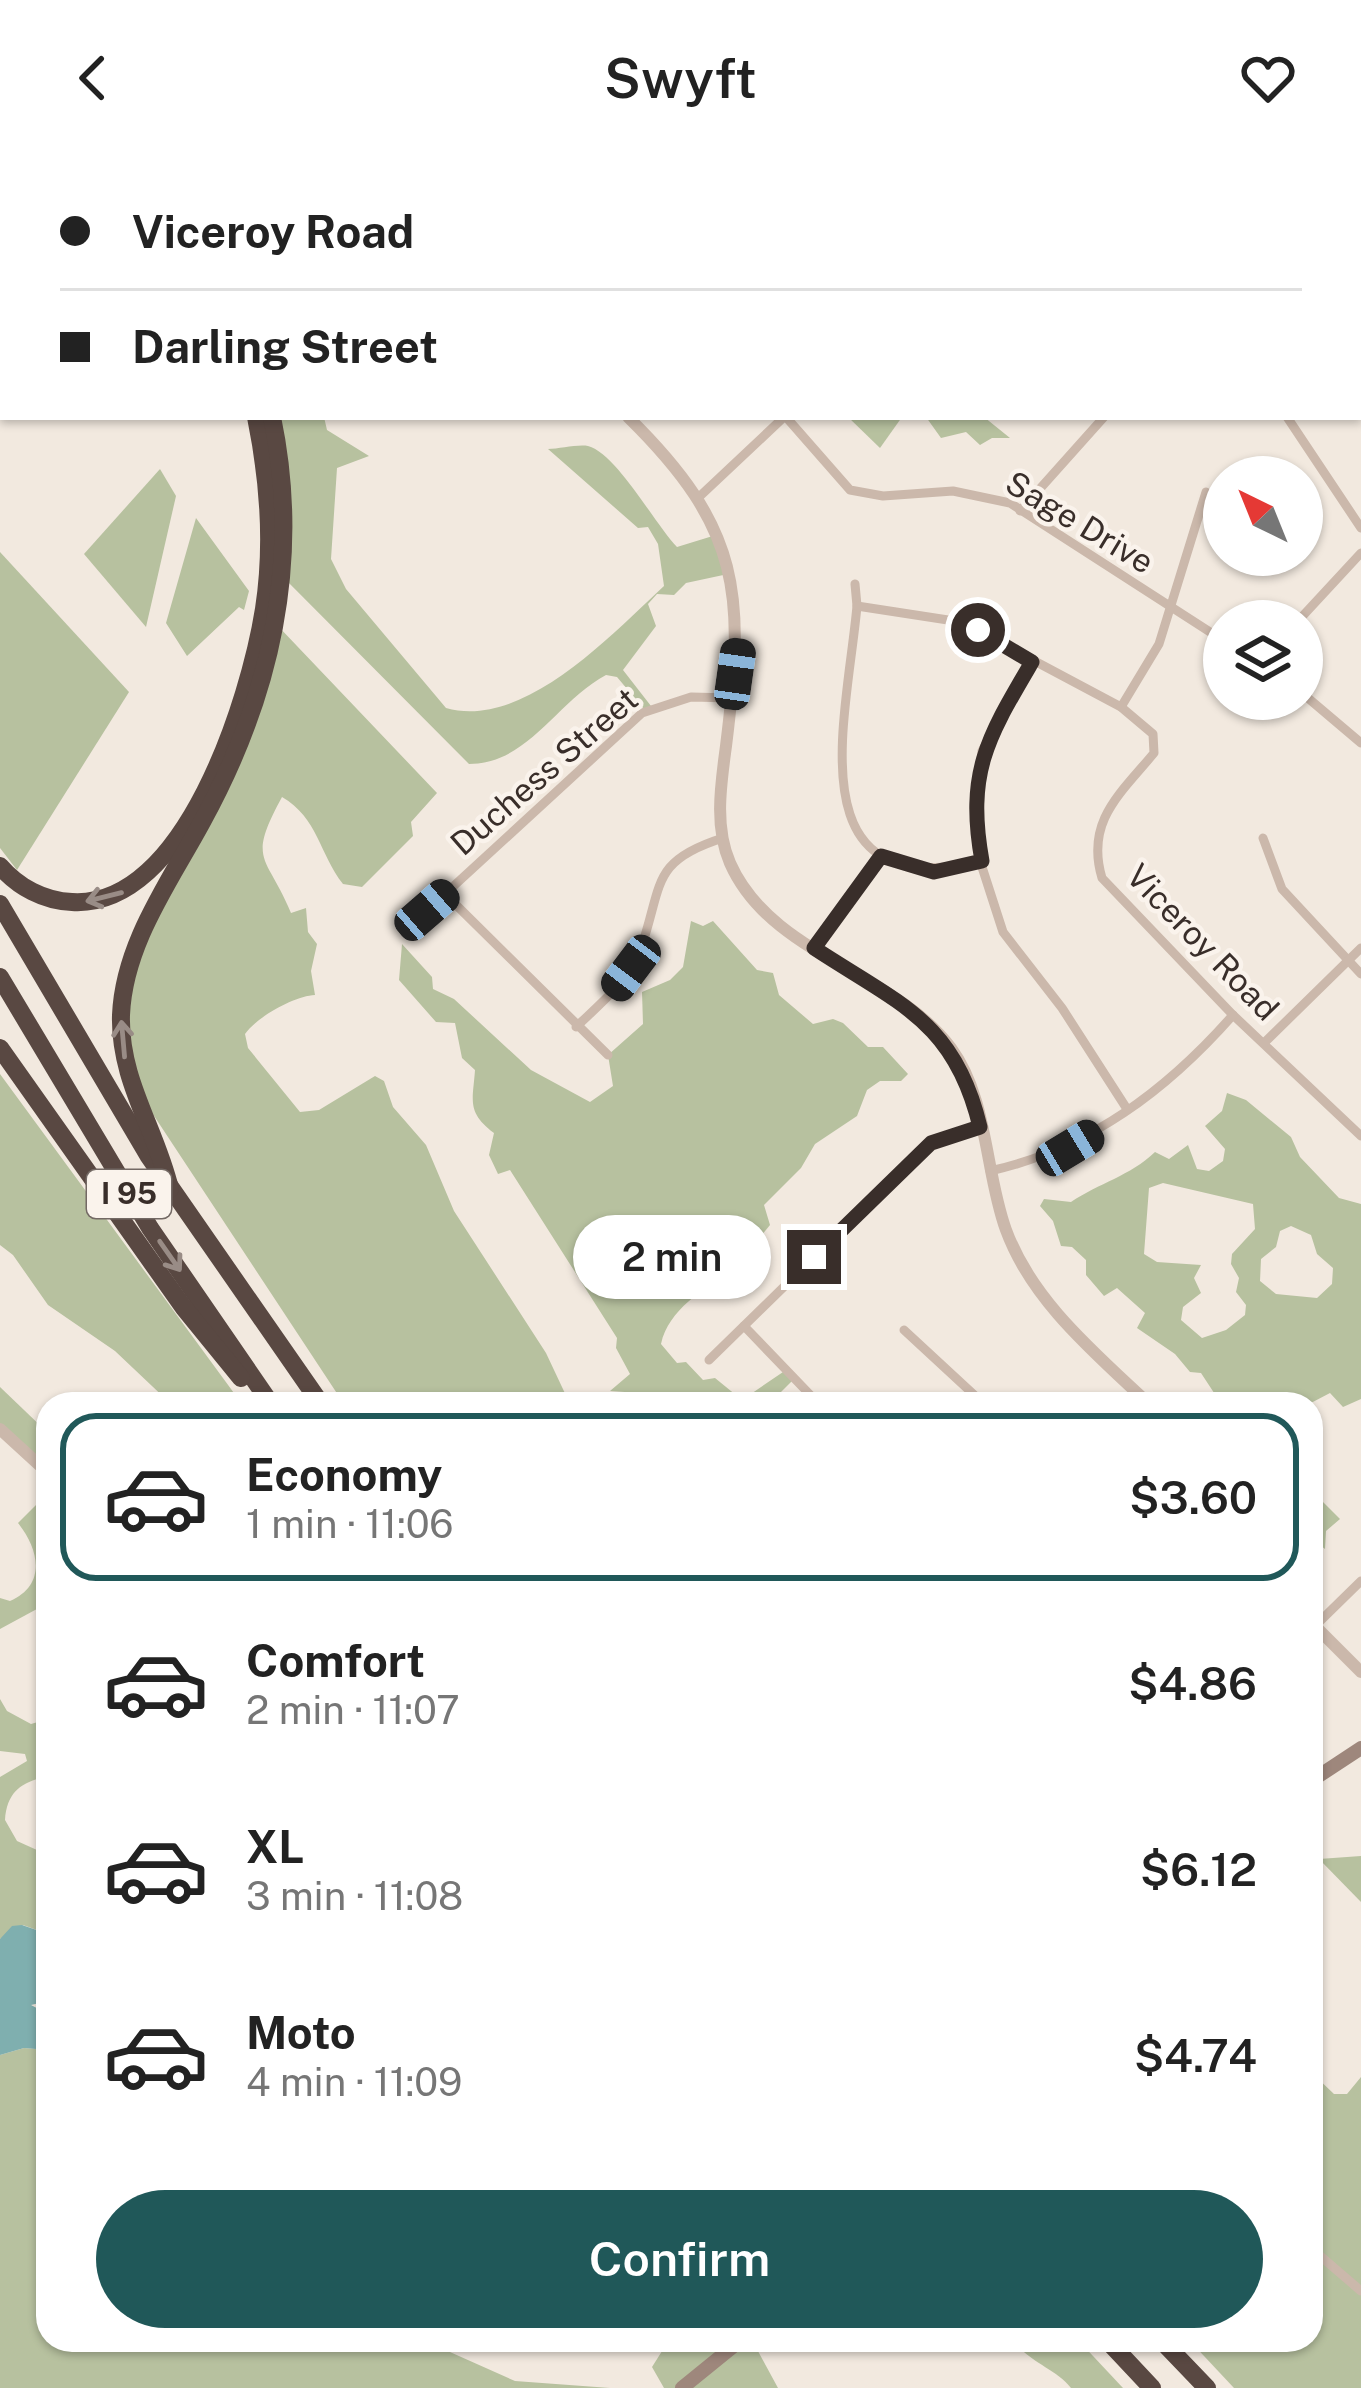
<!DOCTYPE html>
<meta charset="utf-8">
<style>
body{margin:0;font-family:"Public Sans",sans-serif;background:#f2f2f2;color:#222;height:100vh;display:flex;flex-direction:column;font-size:45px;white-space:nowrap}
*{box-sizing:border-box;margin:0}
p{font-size:39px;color:#767676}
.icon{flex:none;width:66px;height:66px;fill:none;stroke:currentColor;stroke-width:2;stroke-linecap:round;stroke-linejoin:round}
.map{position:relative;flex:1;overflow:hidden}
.drawer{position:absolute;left:36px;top:1236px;width:1287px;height:960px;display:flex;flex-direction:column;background:#fff;border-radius:36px;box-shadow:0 3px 9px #0004}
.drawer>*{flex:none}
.banner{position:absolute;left:0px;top:0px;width:1362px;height:264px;box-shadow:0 3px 9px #0004;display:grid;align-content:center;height:264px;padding:0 60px;background:#fff}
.needle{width:78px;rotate:317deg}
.fabs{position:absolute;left:1203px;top:300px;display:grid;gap:24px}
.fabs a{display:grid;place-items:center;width:120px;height:120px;border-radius:50%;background:#fff;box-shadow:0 3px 9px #0004;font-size:60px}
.end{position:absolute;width:54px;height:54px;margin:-27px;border:15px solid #392e2a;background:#fff;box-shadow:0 0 0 6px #fff}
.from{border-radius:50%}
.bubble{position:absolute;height:84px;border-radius:42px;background:#fff;box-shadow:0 3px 9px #0004;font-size:39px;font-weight:600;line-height:84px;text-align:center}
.car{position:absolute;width:36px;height:72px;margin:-36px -18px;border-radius:15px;box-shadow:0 0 9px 3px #0007;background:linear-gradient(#222 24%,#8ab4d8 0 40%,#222 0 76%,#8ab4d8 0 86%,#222 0)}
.banner b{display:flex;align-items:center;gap:42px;height:114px;font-size:45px}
.banner b+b{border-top:3px solid #e0e0e0}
.banner i{width:30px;height:30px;background:#222}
ul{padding:21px 0 0;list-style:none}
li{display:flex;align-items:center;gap:36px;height:168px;margin:0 24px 18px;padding:0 36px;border:6px solid transparent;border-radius:36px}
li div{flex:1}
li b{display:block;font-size:45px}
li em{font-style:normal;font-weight:600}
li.selected{border-color:#205859}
li>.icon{width:108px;height:108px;stroke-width:1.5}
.primary-button{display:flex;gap:24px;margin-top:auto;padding:24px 60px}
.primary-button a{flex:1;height:138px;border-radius:72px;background:#205859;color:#fff;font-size:48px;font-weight:600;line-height:138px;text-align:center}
header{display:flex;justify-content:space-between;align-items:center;height:156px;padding:0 60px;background:#fff;font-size:54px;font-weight:600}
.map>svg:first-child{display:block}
.green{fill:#b7c19f;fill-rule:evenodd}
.water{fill:#7fafaf}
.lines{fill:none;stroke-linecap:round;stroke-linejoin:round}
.minor{stroke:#cbb8ab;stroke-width:9}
.tertiary{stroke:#cbb8ab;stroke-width:12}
.secondary{stroke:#9e877c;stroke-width:14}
.primary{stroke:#7a655c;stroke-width:15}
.motorway{stroke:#594842;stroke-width:18}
.oneway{stroke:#998c86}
.route{stroke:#392e2a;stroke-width:15}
.labels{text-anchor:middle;stroke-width:9;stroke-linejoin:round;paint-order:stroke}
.shield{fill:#faf3ec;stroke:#736964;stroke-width:3}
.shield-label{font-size:30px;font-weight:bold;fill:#392e2a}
.street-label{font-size:33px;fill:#392e2a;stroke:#faf3ec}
</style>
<header><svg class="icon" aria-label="back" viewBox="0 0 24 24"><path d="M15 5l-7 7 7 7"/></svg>Swyft<svg class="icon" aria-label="heart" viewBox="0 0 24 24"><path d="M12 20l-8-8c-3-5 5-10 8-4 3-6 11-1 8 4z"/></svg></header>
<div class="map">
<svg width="1361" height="2232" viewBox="0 0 1361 2232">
<rect width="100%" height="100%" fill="#f2e9df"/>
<g class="green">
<path d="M271,261H324L327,274L369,300L337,312L331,403L346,433L446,552C524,574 612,478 664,430L658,388L648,371L638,372L548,293C559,293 578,288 588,290C617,298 654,367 677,391L716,379L728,418L686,427L674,439L657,438L648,448L656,470L623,514L651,550L644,553L617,521L606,519C556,546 528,608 469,608L281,419Z"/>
<path d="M848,261H902L880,292Z"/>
<path d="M926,261H984L1010,282H992L980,289L966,276L941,282Z"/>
<path d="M160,313L176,340L146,471L84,398Z"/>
<path d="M196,362L249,435L244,454L239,451L187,500L166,467Z"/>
<path d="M0,396L129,536L17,714L0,692Z"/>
<path d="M277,469L437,637L411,666L413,680L362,731L343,728C319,697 318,662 282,641C246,707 267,698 291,757L306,752L308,776L317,788L311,815L315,839C294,840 257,861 245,878L248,892L300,956L319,954L375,920L384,925L393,951L426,989L454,1055L546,1197L570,1248H344L135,931L124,902L128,811Z"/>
<path d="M691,765L703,770L713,765L757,814L773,817L779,839L813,868L833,863L843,867L868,891H883L908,918L901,925H880L867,934L857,960L815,988L801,1012L764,1049L770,1069L756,1086L742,1088L728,1102L730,1113C705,1134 669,1152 661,1188L677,1207L686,1206L703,1224L715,1222L742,1244L786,1214L794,1223L769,1248H647L639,1237L610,1235L630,1218L616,1192L617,1182L510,1014L498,1018L489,999L494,977C466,956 473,944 475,914L462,902L455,867L436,866L399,824L402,788L432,821L433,833L454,843L531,914L590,946L613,930L608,899L643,868L642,836L670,824L683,811Z"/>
<path d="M0,918L242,1248H171L115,1195L48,1149L13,1099L0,1089Z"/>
<path d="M1227,937L1246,944L1291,981L1300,1001L1339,1042L1361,1048V1243L1343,1251L1330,1237L1309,1248L1220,1246L1201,1217L1190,1216L1175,1198L1137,1172L1145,1157L1117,1132L1104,1140L1086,1119V1104L1072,1091L1061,1090L1053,1065L1040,1050L1044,1043L1071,1046C1099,1027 1130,1020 1155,996L1169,1003L1188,989L1197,1013L1209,1015L1223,1005L1225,993L1205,970L1222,955ZM1163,1027L1253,1048L1255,1073L1232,1098L1231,1108L1239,1122L1236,1136L1246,1149L1245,1159L1226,1174L1202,1182L1181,1164L1183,1151L1201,1137L1194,1122L1201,1109L1157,1106L1144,1098L1149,1032ZM1291,1070L1311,1079L1317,1098L1333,1112L1332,1128L1317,1142L1276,1138L1260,1125L1261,1103L1276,1091L1280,1075Z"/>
<path d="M0,1231L48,1277V1317L0,1273Z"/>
<path d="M1311,1325L1321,1329V1344L1340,1363L1326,1375L1325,1393L1311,1382Z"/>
<path d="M48,1337V1447L0,1473V1442L10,1445C47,1429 39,1393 18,1367Z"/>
<path d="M0,1543L7,1555L31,1568L48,1563V1620C22,1626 7,1635 5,1664L17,1685L48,1699V1778L23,1769L0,1783V1621L27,1605L25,1598L0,1595Z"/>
<path d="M1361,1700V1746L1319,1703Z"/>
<path d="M24,1892L48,1894L42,1980L48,1990V2184H423L515,2225L610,2232H0V1899Z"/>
<path d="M1311,1916L1334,1938H1347L1361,1921V2232H1234L1189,2184H1311Z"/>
<path d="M669,2184H723L732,2190L752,2184L778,2232H664L652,2211Z"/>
<path d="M1012,2184H1078L1123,2232H1071C1056,2213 1032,2208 1012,2184Z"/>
</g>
<path class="water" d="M22,1769L48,1778V1845L31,1849L48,1858V1894L24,1892L0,1899V1783L12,1770Z"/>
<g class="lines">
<g class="minor">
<path d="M798,0L800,3"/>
<path d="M472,3L474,0"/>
<path d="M786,261L850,334L883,340L953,335L1010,347L1224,485"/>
<path d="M1287,261L1361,372"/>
<path d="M699,341L784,261"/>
<path d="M1020,355L1104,261"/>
<path d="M855,428L857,450C847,562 793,750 981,705"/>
<path d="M857,450L961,466L1121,551L1153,578L1154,597C1121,637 1085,665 1102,722L1233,859L1361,980"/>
<path d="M1298,465L1361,397"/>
<path d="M1032,506L982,595L975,668L982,711L1003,776L1062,852L1127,953"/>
<path d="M1302,537L1361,587"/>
<path d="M1121,551L1159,488L1206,336"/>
<path d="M1263,682L1282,733L1361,818"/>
<path d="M446,739L608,899"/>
<path d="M409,771L642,557L691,541L732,542"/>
<path d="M814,792L881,700"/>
<path d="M576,871C600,848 630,824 641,792C663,729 650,705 723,682"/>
<path d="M1264,887L1361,792"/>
<path d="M990,1015C1089,993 1167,934 1233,859"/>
<path d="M744,1170L819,1248"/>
<path d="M904,1174L984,1248"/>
<path d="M709,1204L931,987L980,971"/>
<path d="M1315,1470L1361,1425"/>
<path d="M1311,2092L1361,2135"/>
</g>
<g class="tertiary">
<path d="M590,3L591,0"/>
<path d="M628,261C742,373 745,438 726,590C721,628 714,670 730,707C771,800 893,815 951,892C988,942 985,1017 1006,1074C1032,1145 1095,1197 1149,1248"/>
<path d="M0,1273L48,1317"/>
<path d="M1311,1466L1361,1516"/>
</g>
<g class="secondary">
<path d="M1311,1625L1361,1592"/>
<path d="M682,2232L741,2184"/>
</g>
<g class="primary">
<path d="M128,3L130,0"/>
<path d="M152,3L154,0"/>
<path d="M0,152L3,148"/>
<path d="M0,178L3,175"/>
</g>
<g class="motorway">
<path d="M0,710C18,731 44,745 72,746C185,753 250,542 264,453C274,388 269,325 256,261"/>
<path d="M0,748L148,999L321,1248"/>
<path d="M0,821L150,1072L271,1248"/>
<path d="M0,892L184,1152L241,1222"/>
<path d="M170,1033C156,973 119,924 121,859C124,788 169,727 202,666C271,540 302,405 272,261"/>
<path d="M1107,2184L1152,2232"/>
<path d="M1161,2184L1207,2232"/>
</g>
</g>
<defs><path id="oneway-shaft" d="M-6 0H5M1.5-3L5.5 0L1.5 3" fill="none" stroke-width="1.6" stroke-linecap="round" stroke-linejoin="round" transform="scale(3)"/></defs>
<g class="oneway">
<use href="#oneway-shaft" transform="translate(104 741) rotate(166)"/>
<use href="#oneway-shaft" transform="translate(123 883) rotate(-95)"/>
<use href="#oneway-shaft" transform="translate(170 1100) rotate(55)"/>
</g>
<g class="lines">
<path class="route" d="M814,1101L931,987L980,971C955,865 899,848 814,792L881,700L934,716L982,705C966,615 988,581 1032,506L978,474"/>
</g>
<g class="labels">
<rect class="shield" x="87" y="1014" width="84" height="48" rx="9"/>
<g class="shield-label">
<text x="129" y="1048">I 95</text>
</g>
<g class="street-label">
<text transform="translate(1080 366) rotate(31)" y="12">Sage Drive</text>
<text transform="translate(544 615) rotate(-41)" y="12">Duchess Street</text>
<text transform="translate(1203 786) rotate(46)" y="12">Viceroy Road</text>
</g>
</g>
</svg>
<div class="fabs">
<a><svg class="needle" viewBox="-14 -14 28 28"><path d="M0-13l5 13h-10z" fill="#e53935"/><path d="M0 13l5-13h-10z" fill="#767676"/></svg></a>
<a><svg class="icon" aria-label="layers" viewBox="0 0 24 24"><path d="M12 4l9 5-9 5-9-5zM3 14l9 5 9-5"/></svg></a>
</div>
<i class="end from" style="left:978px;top:474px"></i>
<i class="end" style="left:814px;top:1101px"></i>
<div class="bubble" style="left:573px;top:1059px;width:198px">2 min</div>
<i class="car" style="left:735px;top:518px;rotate:8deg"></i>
<i class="car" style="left:427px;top:754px;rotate:49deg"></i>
<i class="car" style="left:631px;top:812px;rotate:217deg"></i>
<i class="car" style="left:1070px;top:992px;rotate:59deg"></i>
<div class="banner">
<b><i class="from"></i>Viceroy Road</b>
<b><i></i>Darling Street</b>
</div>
<section class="drawer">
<ul>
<li class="selected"><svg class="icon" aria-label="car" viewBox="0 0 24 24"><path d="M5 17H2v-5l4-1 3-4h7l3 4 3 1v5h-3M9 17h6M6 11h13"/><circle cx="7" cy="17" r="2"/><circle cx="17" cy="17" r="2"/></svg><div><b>Economy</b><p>1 min · 11:06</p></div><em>$3.60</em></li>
<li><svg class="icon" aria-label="car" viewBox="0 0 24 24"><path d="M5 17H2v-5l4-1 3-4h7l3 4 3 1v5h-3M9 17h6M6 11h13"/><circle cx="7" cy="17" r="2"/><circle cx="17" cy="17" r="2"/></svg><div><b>Comfort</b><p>2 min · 11:07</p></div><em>$4.86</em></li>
<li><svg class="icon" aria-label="car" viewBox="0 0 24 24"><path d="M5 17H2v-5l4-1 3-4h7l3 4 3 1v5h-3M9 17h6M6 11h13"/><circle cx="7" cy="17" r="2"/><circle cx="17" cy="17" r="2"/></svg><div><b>XL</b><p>3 min · 11:08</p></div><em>$6.12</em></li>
<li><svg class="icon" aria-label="car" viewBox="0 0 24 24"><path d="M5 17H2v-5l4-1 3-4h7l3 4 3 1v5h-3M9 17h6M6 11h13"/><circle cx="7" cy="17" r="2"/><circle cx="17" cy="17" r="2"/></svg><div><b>Moto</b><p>4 min · 11:09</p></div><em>$4.74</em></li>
</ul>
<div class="primary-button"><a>Confirm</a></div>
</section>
</div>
